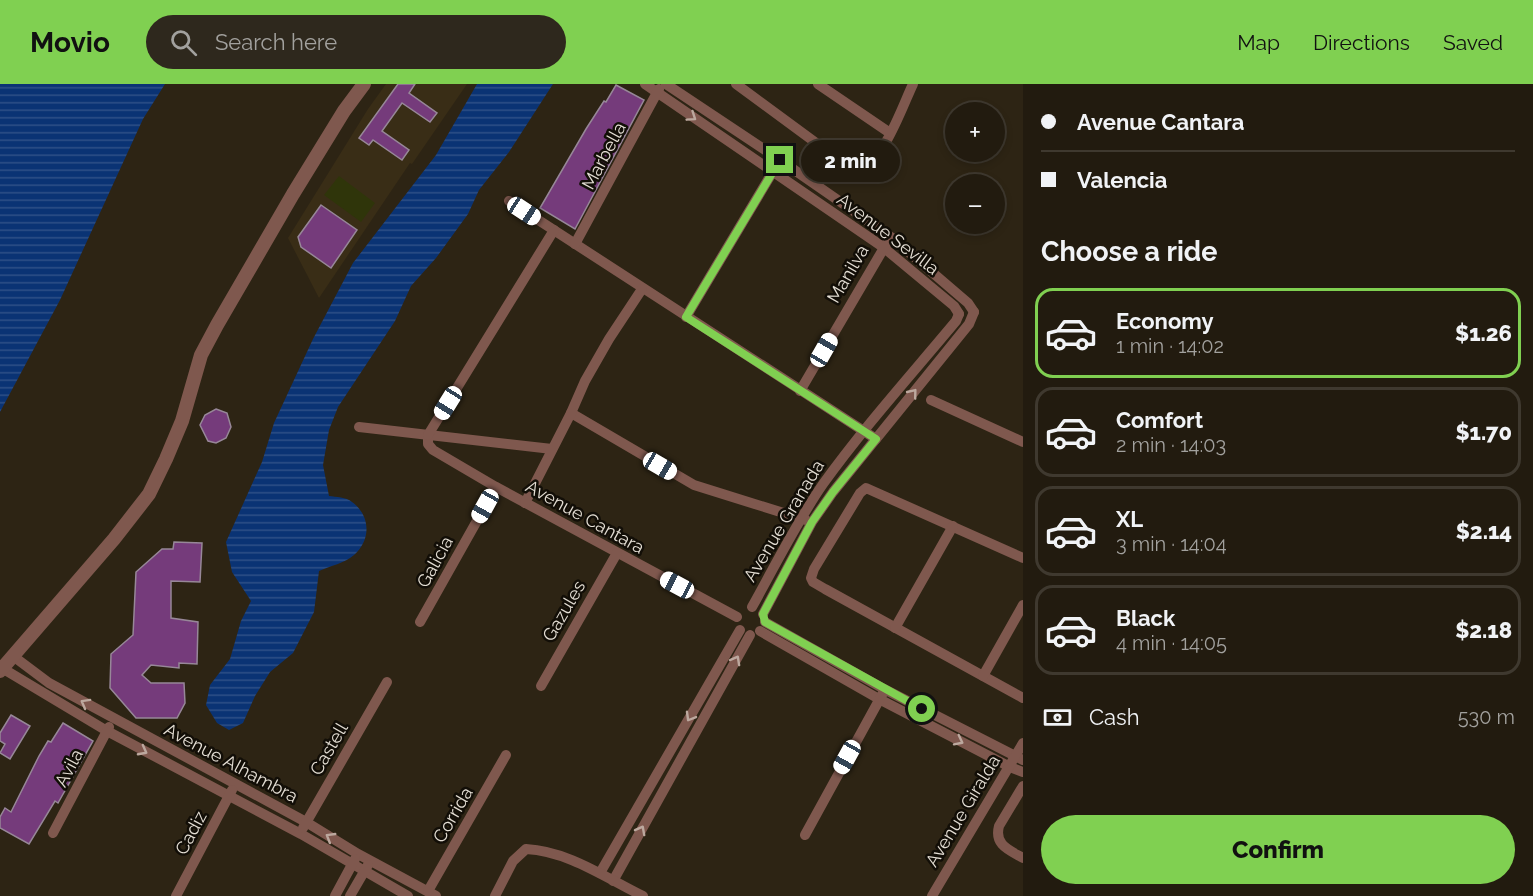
<!DOCTYPE html>
<meta charset="utf-8">
<style>
body{margin:0;font-family:Raleway,sans-serif;background:#2e281d;color:#f1f3f6;height:100vh;display:flex;flex-direction:column;font-size:22px;white-space:nowrap}
*{box-sizing:border-box;margin:0}
p{font-size:20px;color:#a2a19e}
.icon{flex:none;width:33px;height:33px;fill:none;stroke:currentColor;stroke-width:2;stroke-linecap:round;stroke-linejoin:round}
.map{position:relative;flex:1;overflow:hidden}
.drawer{display:flex;flex-direction:column;background:#221b0f;width:510px}
.drawer>*{flex:none}
.guide{display:grid;align-content:center;height:132px;padding:0 18px;background:#221b0f}
.controls{position:absolute;left:945px;top:18px;display:grid;gap:12px}
.controls a{display:grid;place-items:center;width:60px;height:60px;border-radius:50%;background:#221b0f;box-shadow:0 3px 9px #0003,0 0 0 2px #3f392f;font-size:30px}
.end{position:absolute;width:27px;height:27px;margin:-14px;border:8px solid #80d051;background:#111;box-shadow:0 0 0 3px #111}
.from{border-radius:50%}
.bubble{position:absolute;height:42px;border-radius:21px;background:#221b0f;box-shadow:0 3px 9px #0003,0 0 0 2px #3f392f;font-size:20px;font-weight:800;line-height:42px;text-align:center}
.car{position:absolute;width:18px;height:36px;margin:-18px -9px;border-radius:8px;box-shadow:0 0 4px 2px #0007;background:linear-gradient(#fff 24%,#345 0 40%,#fff 0 76%,#345 0 86%,#fff 0)}
.guide b{display:flex;align-items:center;gap:21px;height:57px;font-size:22px}
.guide b+b{border-top:2px solid #3f392f}
.guide i{width:15px;height:15px;background:#f1f3f6}
ul{padding:0;list-style:none}
li{display:flex;align-items:center;gap:18px;height:90px;margin:0 12px 9px;padding:0 6px;border:3px solid #3f392f;border-radius:18px}
li div{flex:1}
li b{display:block;font-size:22px}
li em{font-style:normal;font-weight:800}
li.current{border-color:#80d051}
li>.icon{width:54px;height:54px;stroke-width:1.5}
h2{padding:0 18px;font-size:27px;line-height:72px}
.pay{display:flex;align-items:center;gap:15px;height:66px;padding:0 18px;font-size:22px}
.pay p{margin-inline-start:auto}
.action{display:flex;gap:12px;margin-top:auto;padding:12px 18px}
.action a{flex:1;height:69px;border-radius:36px;background:#80d051;color:#111;font-size:24px;font-weight:800;line-height:69px;text-align:center}
header{display:flex;align-items:center;gap:36px;box-sizing:border-box;height:84px;padding:0 30px;background:#80d051;color:#111}
header strong{font-size:28px}
nav{display:flex;gap:33px;margin-inline-start:auto;font-size:21px}
.search{width:420px;height:54px;background:#2e281d;display:flex;align-items:center;gap:15px;box-sizing:border-box;padding:0 21px;border-radius:33px;color:#a2a19e;font-size:22px}
main{display:flex;flex:1;min-height:0}
.map>svg:first-child{display:block}
.built{fill:#392d16}
.green{fill:#2f350a}
.water{fill:url(#water-rules)}
.building{fill:#753b7b;stroke:#978798;stroke-width:1.5}
.lines{fill:none;stroke-linecap:round;stroke-linejoin:round}
.minor{stroke:#7f584e;stroke-width:10}
.tertiary{stroke:#7f584e;stroke-width:14}
.oneway{stroke:#bca89e}
.route{stroke:#80d051;stroke-width:8}
.labels{text-anchor:middle;stroke-width:5;stroke-linejoin:round;paint-order:stroke}
.street-label{font-size:18px;fill:#e4ded4;stroke:#120e07}
</style>
<header>
<strong>Movio</strong>
<div class="search"><svg class="icon" aria-label="search" viewBox="0 0 24 24"><circle cx="10" cy="10" r="6"/><path d="M15 15l6 6"/></svg>Search here</div>
<nav><a>Map</a><a>Directions</a><a>Saved</a></nav>
</header>
<main>
<div class="map">
<svg width="1023" height="812" viewBox="0 0 1023 812">
<defs>
<pattern id="water-rules" width="6" height="5" patternUnits="userSpaceOnUse" patternTransform="scale(1.5)"><rect width="6" height="5" fill="#0a3374"/><path d="M0 2.5h6" fill="none" stroke="#2e5087"/></pattern>
</defs>
<rect width="100%" height="100%" fill="#2d2414"/>
<path class="built" d="M386,0H467L412,80L410,79L319,214L288,154L368,25Z"/>
<path class="green" d="M339,92L375,119L361,138L324,111Z"/>
<g class="water">
<path d="M0,0H165L143,35L60,216L0,328Z"/>
<path d="M477,0H553L509,68L479,106L468,130L436,174L411,202L395,237L338,323L329,346L323,381L329,412C336,413 346,413 352,418C371,432 371,456 354,471C345,479 330,482 319,487L314,528L293,569L270,588L255,612L243,639L229,646L217,639L206,621L210,601L230,575L241,537L251,517L232,488L226,458L262,378L274,339L313,255L353,179L436,71Z"/>
</g>
<g class="building">
<path d="M398,0H415L409,9L437,29L430,38L402,19L382,47L409,66L402,76L373,56L369,61L359,54Z"/>
<path d="M616,1L644,16L575,145L540,124L586,45L604,17L606,18Z"/>
<path d="M321,121L357,146L331,184L301,163L298,153Z"/>
<path d="M216,325L227,329L231,343L226,354L216,359L208,357L200,341L205,331Z"/>
<path d="M174,458L202,459L200,498L171,497V534L198,538L197,580L179,579V584L151,581L142,591L151,599H184L185,619L177,634H136L110,604L111,570L133,551L136,488L162,465H173Z"/>
<path d="M11,631L30,642L10,675L0,669L5,660L0,657V649Z"/>
<path d="M63,639L93,657L58,719L55,717L29,760L0,744V733L5,724L11,728L39,672L48,657L51,658Z"/>
</g>
<g class="lines">
<g class="minor">
<path d="M645,0L883,163L954,222L959,230"/>
<path d="M666,0L780,76L891,153L968,219L974,228"/>
<path d="M736,0L846,81L859,86C884,77 902,23 913,0"/>
<path d="M818,0L890,49"/>
<path d="M509,117L876,355"/>
<path d="M575,160L659,5"/>
<path d="M686,233L775,84"/>
<path d="M800,307L888,157"/>
<path d="M931,316L1023,358"/>
<path d="M571,329L694,401L806,436"/>
<path d="M359,343L552,365"/>
<path d="M428,351V360L433,366L496,403L737,533"/>
<path d="M428,351L554,146"/>
<path d="M525,419L571,329L585,297L609,255L642,205"/>
<path d="M1023,474L866,404L860,409L814,485L811,494L813,498L825,505L1023,614"/>
<path d="M752,523C775,482 796,439 823,400C864,343 911,291 956,237L959,230"/>
<path d="M763,530L812,438L833,408L969,240L974,228"/>
<path d="M420,538L496,403"/>
<path d="M765,538L884,605L1023,676"/>
<path d="M895,544L953,442"/>
<path d="M760,547L879,615L1010,683L1023,688"/>
<path d="M13,572L49,599L306,738L358,770L436,812"/>
<path d="M2,584L107,647L301,750L408,812"/>
<path d="M983,592L1023,521"/>
<path d="M541,602L617,469"/>
<path d="M1023,702L999,742C994,761 1009,766 1023,774"/>
<path d="M303,744L387,598"/>
<path d="M53,749L109,643"/>
<path d="M805,751L883,609"/>
<path d="M600,789L740,546"/>
<path d="M613,797L750,551"/>
<path d="M428,807L506,671"/>
<path d="M176,812L232,706"/>
<path d="M335,812L355,775"/>
<path d="M350,812L368,781"/>
<path d="M495,812L513,777L526,765C568,767 606,794 643,812"/>
<path d="M932,812L1023,659"/>
</g>
<path class="tertiary" d="M0,587L114,455L149,410L166,375L182,337L201,271L217,241L293,110L344,27L364,0"/>
</g>
<defs><path id="oneway-chevron" d="M-2-3.5L2.5 0L-2 3.5" fill="none" stroke-width="1.6" stroke-linecap="round" stroke-linejoin="round" transform="scale(1.5)"/></defs>
<g class="oneway">
<use href="#oneway-chevron" transform="translate(692 33) rotate(34)"/>
<use href="#oneway-chevron" transform="translate(913 309) rotate(-51)"/>
<use href="#oneway-chevron" transform="translate(736 576) rotate(-61)"/>
<use href="#oneway-chevron" transform="translate(85 619) rotate(-151)"/>
<use href="#oneway-chevron" transform="translate(690 633) rotate(120)"/>
<use href="#oneway-chevron" transform="translate(959 657) rotate(27)"/>
<use href="#oneway-chevron" transform="translate(143 667) rotate(28)"/>
<use href="#oneway-chevron" transform="translate(641 746) rotate(-62)"/>
<use href="#oneway-chevron" transform="translate(330 753) rotate(-149)"/>
</g>
<g class="lines">
<path class="route" d="M780,76L686,233L876,355L833,408L812,438L763,530L765,538L922,625"/>
</g>
<g class="labels">
<g class="street-label">
<text transform="translate(604 72) rotate(-62)" y="6">Marbella</text>
<text transform="translate(888 150) rotate(37)" y="6">Avenue Sevilla</text>
<text transform="translate(848 190) rotate(-60)" y="6">Manilva</text>
<text transform="translate(585 433) rotate(29)" y="6">Avenue Cantara</text>
<text transform="translate(784 437) rotate(-59)" y="6">Avenue Granada</text>
<text transform="translate(435 478) rotate(-61)" y="6">Galicia</text>
<text transform="translate(564 527) rotate(-60)" y="6">Gazules</text>
<text transform="translate(329 665) rotate(-60)" y="6">Castell</text>
<text transform="translate(231 679) rotate(28)" y="6">Avenue Alhambra</text>
<text transform="translate(69 684) rotate(-62)" y="6">Avila</text>
<text transform="translate(963 727) rotate(-59)" y="6">Avenue Giralda</text>
<text transform="translate(453 731) rotate(-60)" y="6">Corrida</text>
<text transform="translate(191 749) rotate(-62)" y="6">Cadiz</text>
</g>
</g>
</svg>
<div class="controls">
<a>+</a>
<a>−</a>
</div>
<i class="end from" style="left:922px;top:625px"></i>
<i class="end" style="left:780px;top:76px"></i>
<div class="bubble" style="left:801px;top:56px;width:99px">2 min</div>
<i class="car" style="left:524px;top:127px;rotate:123deg"></i>
<i class="car" style="left:824px;top:266px;rotate:30deg"></i>
<i class="car" style="left:448px;top:319px;rotate:212deg"></i>
<i class="car" style="left:660px;top:382px;rotate:120deg"></i>
<i class="car" style="left:485px;top:422px;rotate:209deg"></i>
<i class="car" style="left:677px;top:501px;rotate:298deg"></i>
<i class="car" style="left:847px;top:673px;rotate:209deg"></i>
</div>
<section class="drawer">
<div class="guide">
<b><i class="from"></i>Avenue Cantara</b>
<b><i></i>Valencia</b>
</div>
<h2>Choose a ride</h2>
<ul>
<li class="current"><svg class="icon" aria-label="car" viewBox="0 0 24 24"><path d="M5 17H2v-5l4-1 3-4h7l3 4 3 1v5h-3M9 17h6M6 11h13"/><circle cx="7" cy="17" r="2"/><circle cx="17" cy="17" r="2"/></svg><div><b>Economy</b><p>1 min · 14:02</p></div><em>$1.26</em></li>
<li><svg class="icon" aria-label="car" viewBox="0 0 24 24"><path d="M5 17H2v-5l4-1 3-4h7l3 4 3 1v5h-3M9 17h6M6 11h13"/><circle cx="7" cy="17" r="2"/><circle cx="17" cy="17" r="2"/></svg><div><b>Comfort</b><p>2 min · 14:03</p></div><em>$1.70</em></li>
<li><svg class="icon" aria-label="car" viewBox="0 0 24 24"><path d="M5 17H2v-5l4-1 3-4h7l3 4 3 1v5h-3M9 17h6M6 11h13"/><circle cx="7" cy="17" r="2"/><circle cx="17" cy="17" r="2"/></svg><div><b>XL</b><p>3 min · 14:04</p></div><em>$2.14</em></li>
<li><svg class="icon" aria-label="car" viewBox="0 0 24 24"><path d="M5 17H2v-5l4-1 3-4h7l3 4 3 1v5h-3M9 17h6M6 11h13"/><circle cx="7" cy="17" r="2"/><circle cx="17" cy="17" r="2"/></svg><div><b>Black</b><p>4 min · 14:05</p></div><em>$2.18</em></li>
</ul>
<div class="pay"><svg class="icon" aria-label="cash" viewBox="0 0 24 24"><path d="M3 7h18v10H3z"/><circle cx="12" cy="12" r="2"/></svg>Cash<p>530 m</p></div>
<div class="action"><a>Confirm</a></div>
</section>
</main>
